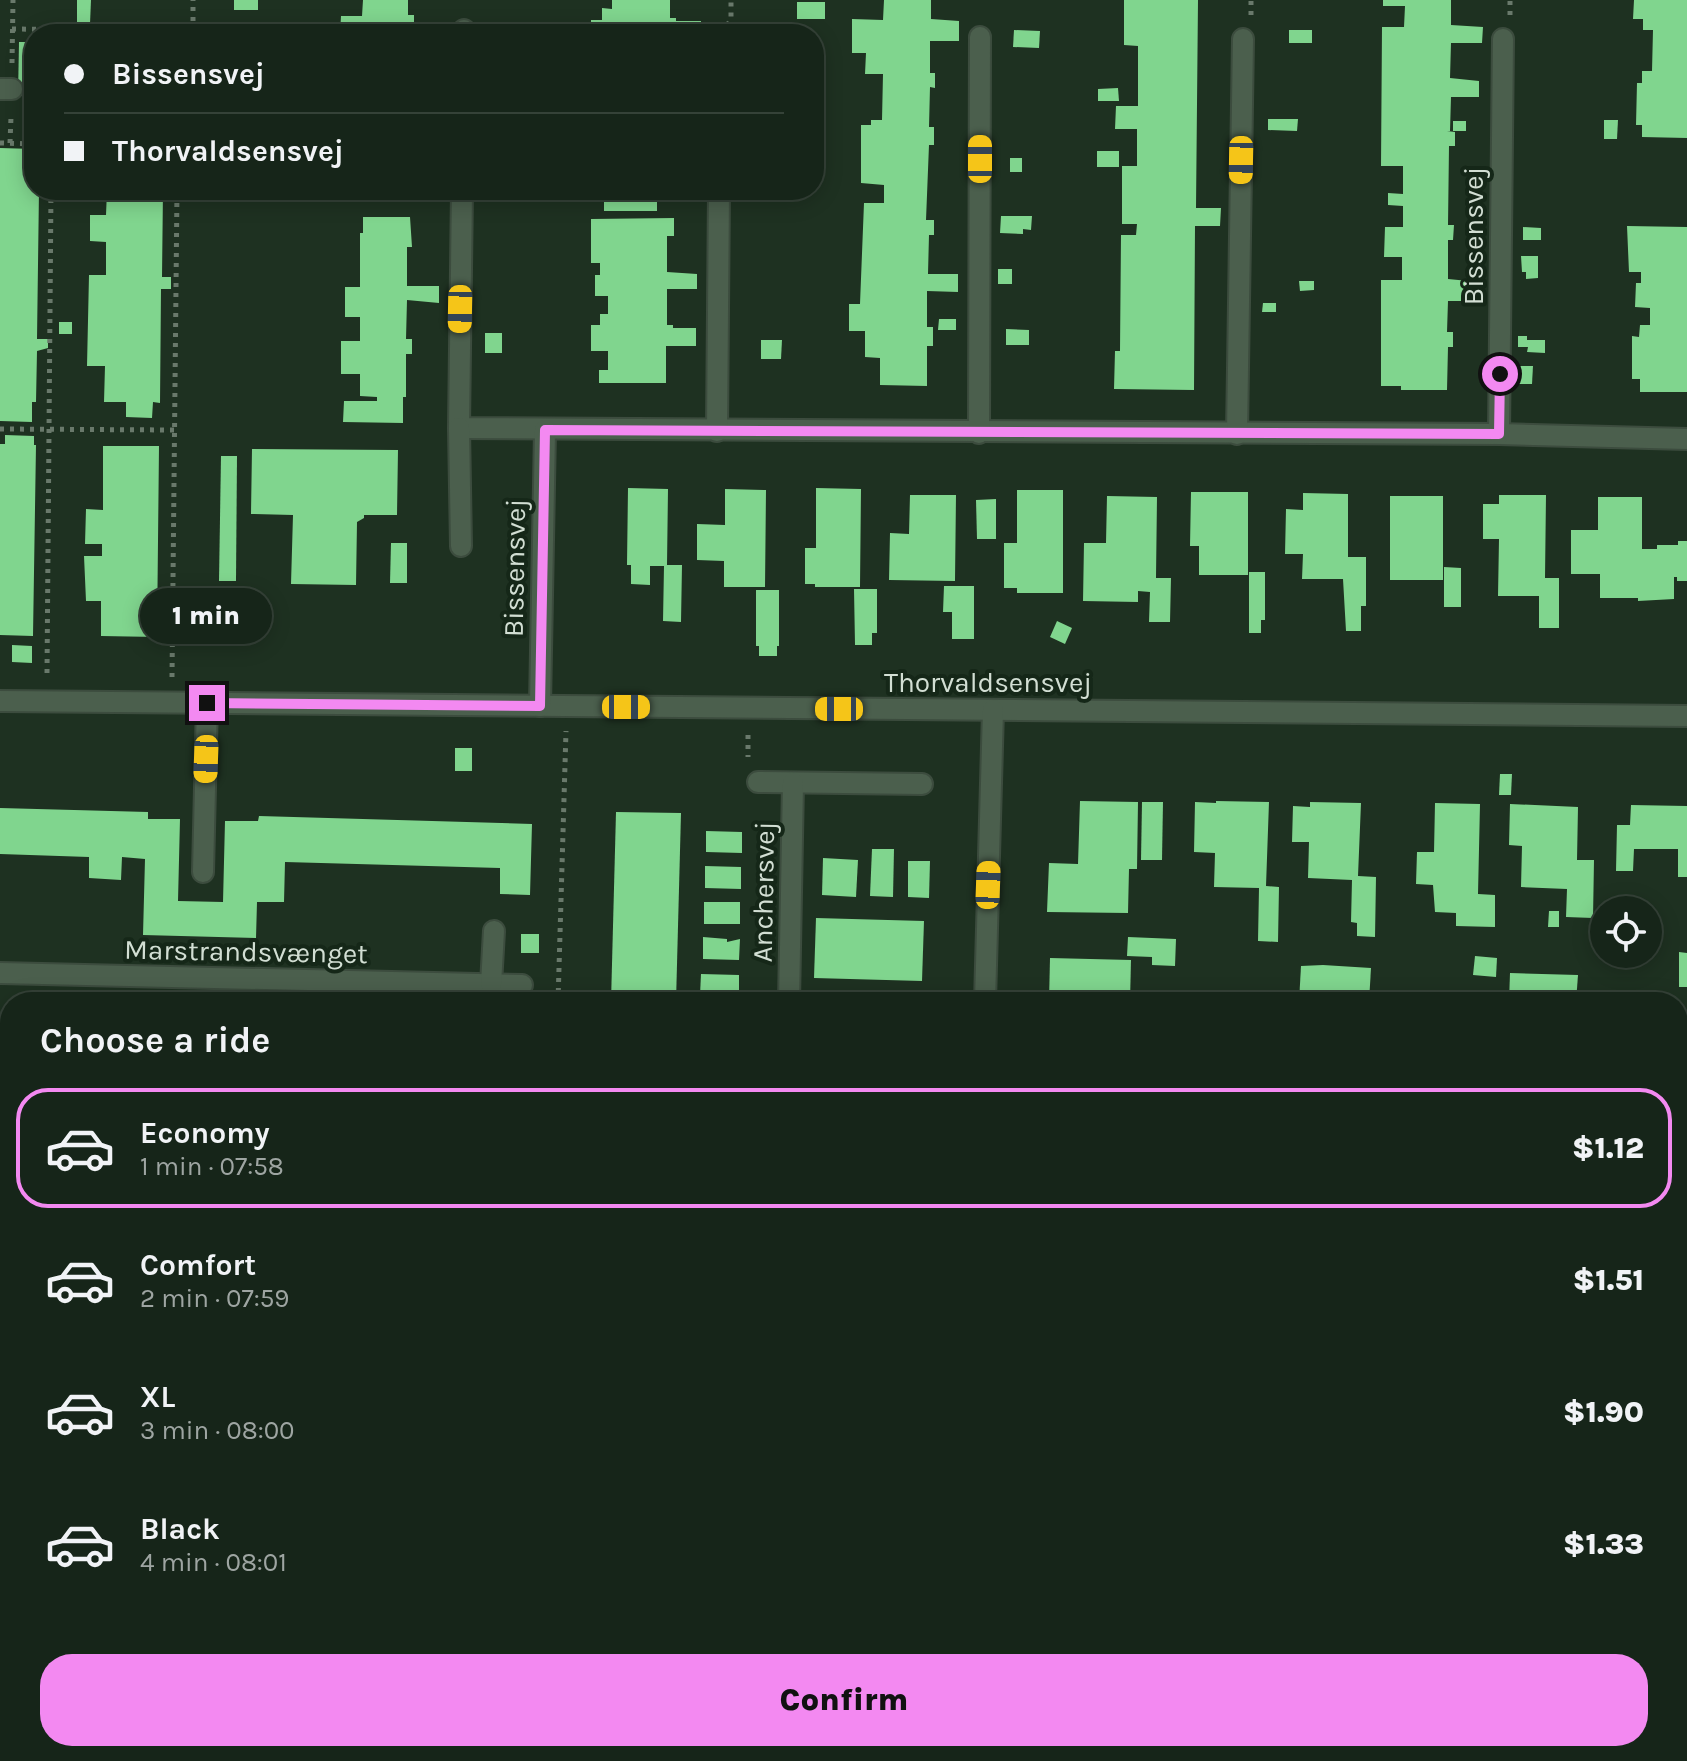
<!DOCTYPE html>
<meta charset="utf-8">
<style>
body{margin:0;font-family:Karla,sans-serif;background:#233126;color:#f1f3f6;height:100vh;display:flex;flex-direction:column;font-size:30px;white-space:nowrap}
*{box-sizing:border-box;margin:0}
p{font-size:26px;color:#9ea5a2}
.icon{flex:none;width:44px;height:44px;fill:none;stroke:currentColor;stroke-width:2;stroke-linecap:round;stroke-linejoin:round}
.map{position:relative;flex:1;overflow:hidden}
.drawer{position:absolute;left:0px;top:992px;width:1688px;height:770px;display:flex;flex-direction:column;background:#162519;border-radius:32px 32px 0 0;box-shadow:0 4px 20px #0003,0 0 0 2px #354238}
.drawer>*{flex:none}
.hud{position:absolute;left:24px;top:24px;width:800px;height:176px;border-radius:32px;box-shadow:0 4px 20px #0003,0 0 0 2px #354238;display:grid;align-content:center;height:176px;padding:0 40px;background:#162519}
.controls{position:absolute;left:1590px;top:896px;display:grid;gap:16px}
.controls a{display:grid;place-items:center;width:72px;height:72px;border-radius:50%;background:#162519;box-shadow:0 4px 20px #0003,0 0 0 2px #354238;font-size:40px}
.end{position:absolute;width:36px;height:36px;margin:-18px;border:10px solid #f389f1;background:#111;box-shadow:0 0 0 4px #111}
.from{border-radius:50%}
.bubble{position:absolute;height:56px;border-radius:28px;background:#162519;box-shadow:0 4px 20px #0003,0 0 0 2px #354238;font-size:26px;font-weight:800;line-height:56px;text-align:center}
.car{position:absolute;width:24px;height:48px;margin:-24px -12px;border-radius:10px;box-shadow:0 0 6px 2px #0007;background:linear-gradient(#f5c518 24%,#345 0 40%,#f5c518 0 76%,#345 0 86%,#f5c518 0)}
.hud b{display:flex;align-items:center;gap:28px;height:76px;font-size:30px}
.hud b+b{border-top:2px solid #354238}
.hud i{width:20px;height:20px;background:#f1f3f6}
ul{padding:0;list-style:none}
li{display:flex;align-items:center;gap:24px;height:120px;margin:0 16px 12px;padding:0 24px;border:4px solid transparent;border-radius:32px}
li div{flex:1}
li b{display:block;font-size:30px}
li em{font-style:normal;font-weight:800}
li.on{border-color:#f389f1}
li>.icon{width:72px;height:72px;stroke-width:1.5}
h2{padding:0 40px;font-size:36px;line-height:96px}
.primary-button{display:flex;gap:16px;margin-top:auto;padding:16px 40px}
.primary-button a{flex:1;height:92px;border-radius:32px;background:#f389f1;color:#111;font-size:32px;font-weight:800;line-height:92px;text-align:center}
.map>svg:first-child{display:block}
.building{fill:#80d58e}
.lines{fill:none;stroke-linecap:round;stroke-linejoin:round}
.minor-casing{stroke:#3c4c3e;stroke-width:24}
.path{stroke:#69796b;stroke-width:5;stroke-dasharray:4 6;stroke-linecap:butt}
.minor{stroke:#4b5f4d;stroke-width:20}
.route{stroke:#f389f1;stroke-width:10}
.labels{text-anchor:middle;stroke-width:8;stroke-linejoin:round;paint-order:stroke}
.street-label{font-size:28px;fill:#d2ded3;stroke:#152718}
</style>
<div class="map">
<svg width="1687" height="1761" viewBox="0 0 1687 1761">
<rect width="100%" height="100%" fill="#1e3121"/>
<g class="building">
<path d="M77,0H91L90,24H77Z"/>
<rect x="234" y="0" width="24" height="10"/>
<path d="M363,0H408V15H414V30H409L408,34H340L341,16H362Z"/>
<path d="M612,0H670V18H676V21H701V34H591V20H602V8L612,9Z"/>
<path d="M884,0H931V19L959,21V41H930V73H935V88L930,87L929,127H934V145H929L926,220H934V235H929L928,274H958V292L927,291V327H933V346H927V386L880,385V358L865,357V331H849V304H860L864,203H884V185L861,183V125H871V120H882L883,74H865L866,53H852V19L883,20Z"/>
<path d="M1124,0H1198L1196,208H1221L1220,226H1195L1194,390L1114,389L1115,351H1120L1121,235H1136L1137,224H1122V166H1137V129H1115L1116,106H1138V46L1124,45Z"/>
<path d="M1383,0H1451V25L1483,27L1482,43H1451L1450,78L1479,81V97H1451L1450,131H1447L1455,132V146H1449L1448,225H1454L1453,240H1448V279L1479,282V301H1448L1447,332H1453V347H1448L1447,390H1401V386H1381V280H1402V257H1384L1385,227H1403V206L1388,205V193L1403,194V166H1381L1382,27H1404L1405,6H1383Z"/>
<path d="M1634,0H1687V138L1642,137V125H1636L1637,83H1642V71H1652L1653,30H1643V19H1633Z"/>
<rect x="797" y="2" width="28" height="17"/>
<path d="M1014,30L1040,31L1039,48L1013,47Z"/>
<rect x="1289" y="30" width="23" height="13"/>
<path d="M19,42H34V96H18Z"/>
<path d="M1118,88L1119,101H1098V89Z"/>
<path d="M1268,119H1298L1297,131L1268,130Z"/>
<path d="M1604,120H1618L1617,139H1604Z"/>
<rect x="1453" y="121" width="13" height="10"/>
<path d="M0,148L34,149V190H39L37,339H48V348L37,351L36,402H32V422L0,421Z"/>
<rect x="1097" y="151" width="22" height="16"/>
<rect x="1010" y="158" width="12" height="14"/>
<path d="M107,190H163L162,277H171V289H161L160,403L153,402L152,418L126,417V402H104L105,366H87L89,275H106V242L90,241V215H106Z"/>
<path d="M364,190H404V198L364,197Z"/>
<rect x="604" y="193" width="53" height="18"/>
<path d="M1001,216H1032L1031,230L1023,229V234L1000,233Z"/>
<path d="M363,217H410L412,247H407V286H439V303L407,300L406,339H412V354H406V397H403V423L343,422L344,401H377V397L360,396V374H341V341H360V317H345V287H360V233H363Z"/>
<path d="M674,218V236H667V272L697,274V289H667V325H673V328H696V346H666V383H599V370H608V351H591V325H600V314H608V296H595V275H600V263H591V219Z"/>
<path d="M1627,226L1687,227V392H1640V379H1632V336L1639,337L1640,325H1650V308L1635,307L1636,283H1641V272H1629Z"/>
<path d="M1523,227L1541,228V240H1523Z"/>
<path d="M1521,256H1538V278L1526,279V272H1522Z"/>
<rect x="998" y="269" width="14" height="15"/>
<path d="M1299,281H1314V290L1300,291Z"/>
<path d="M1263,303H1276V312H1262Z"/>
<path d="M939,319H956V330H938Z"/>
<rect x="59" y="322" width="13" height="12"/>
<path d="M1006,329L1029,330V345H1006Z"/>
<rect x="485" y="333" width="17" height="20"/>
<path d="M1518,336H1527V340H1545V353L1527,352L1528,347H1518Z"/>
<path d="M761,340H782L781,359H761Z"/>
<path d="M1518,366H1533L1532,384H1518Z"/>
<path d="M5,435L34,436V445H36L33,636L0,635V444H5Z"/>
<path d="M103,446H159L157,637L101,636V601H86L84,556H102V544H85L86,509L103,510Z"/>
<path d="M252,449L398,450L397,515H364V518L357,522L356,585L291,584L293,515L251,514Z"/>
<path d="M221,456H237L236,581H219Z"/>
<path d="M628,488L668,489L667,565H682L681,622L663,621L664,566H650V585L631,584V565H627Z"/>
<path d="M816,488L861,489L860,587H815V584H805V548H816Z"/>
<path d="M725,489L766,490L765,587H724V561L697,560V524L725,525Z"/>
<path d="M1017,490H1063V593H1017V588H1004V543H1017Z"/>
<path d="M1191,492H1248V575H1199V546H1190Z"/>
<path d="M1303,493L1348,494V557H1366V606H1361V631H1346L1343,579H1302L1303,554H1285L1286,509L1303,510Z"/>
<path d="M910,495H956L955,581L889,580L890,533L909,534Z"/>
<path d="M1499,495H1546L1545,578H1559V628H1539V596H1498L1499,539H1483V504H1499Z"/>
<path d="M1107,496L1157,497L1156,578H1171L1170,622H1149L1150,592L1138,591V602L1083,601L1084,543H1106Z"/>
<rect x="1390" y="496" width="53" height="84"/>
<path d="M1598,497H1642V549H1657V545H1678V541H1687V581H1677V577H1674V599L1638,601V598H1600V574H1571V530H1598Z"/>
<path d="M996,499V539H977L976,500Z"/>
<path d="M391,543H407V583H390Z"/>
<path d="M1444,567L1461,568V607H1444Z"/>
<path d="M1249,572H1265V620H1261V633H1249Z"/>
<path d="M944,586H974V639H952V612H943Z"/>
<path d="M854,589H877V633H872V645H855Z"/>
<path d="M756,590H779V646H777V656H759V646H756Z"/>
<path d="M1057,621L1072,628L1065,644L1050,637Z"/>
<path d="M12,645L32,646V663L12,662Z"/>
<rect x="455" y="748" width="17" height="23"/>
<path d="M1500,774H1512L1511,795H1499Z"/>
<path d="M1080,801L1138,802L1137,869H1129L1128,913L1047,912L1049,863L1078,864Z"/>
<path d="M1216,801L1269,802L1266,886L1279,887L1278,942L1258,941L1259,888L1214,887L1215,853L1194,852L1195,802L1216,803Z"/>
<path d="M1142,802H1163L1162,860H1141Z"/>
<path d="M1310,802L1361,803L1358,876L1376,877L1375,937L1357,936V923L1351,922L1352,880L1308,878L1309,842H1292L1293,806L1310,807Z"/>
<path d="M1435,803L1480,804L1478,894L1495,895V927L1456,926V913L1435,912L1433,885L1416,884L1417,852H1434Z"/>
<path d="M1510,804L1578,807L1577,860H1594L1593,918L1566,917L1567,889L1521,887L1522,846L1509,845Z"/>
<path d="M1631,805L1687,806V877H1678V849H1634L1633,871H1616L1617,825H1630Z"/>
<path d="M0,808L148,812V819H180L178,901L223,902L225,821H258L259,816L532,824L530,895L500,894V868L285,862L284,902H257L256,938L143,935L145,859L122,857L121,880L89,878V857L0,854Z"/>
<path d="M616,812L681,813L676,1002H611Z"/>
<path d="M706,831L742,832V853L706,852Z"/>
<path d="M872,849H894L893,897L870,896Z"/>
<path d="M823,858L858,860L856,897L822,895Z"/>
<path d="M908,861H930L929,898L908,897Z"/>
<path d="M705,866L741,867V889L705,888Z"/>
<rect x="704" y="902" width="36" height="22"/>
<rect x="1621" y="904" width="22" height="6"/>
<path d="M1549,911H1559V927H1548Z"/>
<path d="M816,918L924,921L922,981L814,978Z"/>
<rect x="521" y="934" width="18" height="19"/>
<path d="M703,937L727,939V942L740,939L739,960L703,959Z"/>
<path d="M1128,937L1176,939L1175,966L1152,965V957L1127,956Z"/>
<path d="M1679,952L1687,953V987H1679Z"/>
<path d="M1475,956L1497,958L1496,977L1473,975Z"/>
<path d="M1050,958L1131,960L1130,1002H1049Z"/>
<path d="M1323,965L1371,968L1369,1002H1299L1301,966Z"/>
<path d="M1510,973L1578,975L1576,1002H1509Z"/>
<path d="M701,974L739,975V996L700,995Z"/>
<path d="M0,1025L10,1026V1073L0,1072Z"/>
<rect x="1678" y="1053" width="9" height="32"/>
<rect x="1678" y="1153" width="9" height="26"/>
<rect x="0" y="1258" width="10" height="58"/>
<path d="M1678,1273H1687V1338L1679,1337Z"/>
<path d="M1678,1353H1687V1372L1678,1371Z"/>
<path d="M1684,1374H1687V1402H1683Z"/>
<rect x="1678" y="1453" width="9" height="123"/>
<path d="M0,1495H10V1554L0,1553Z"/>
<path d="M0,1739L10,1740V1752H127V1761H0Z"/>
<path d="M238,1752H448L509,1754V1761H238Z"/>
<path d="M595,1752H659V1761H594Z"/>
<rect x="682" y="1752" width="36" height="6"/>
<path d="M1026,1752H1075V1761H1025Z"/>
<rect x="1128" y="1752" width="55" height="9"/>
<path d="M1219,1752H1270L1269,1761H1219Z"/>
<rect x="1277" y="1752" width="22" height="9"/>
<rect x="1334" y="1752" width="49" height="9"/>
<rect x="1433" y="1752" width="48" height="9"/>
<rect x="1516" y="1752" width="63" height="9"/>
</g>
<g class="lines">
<g class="minor-casing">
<g id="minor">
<path d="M464,34V30"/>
<path d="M0,89H12"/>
<path d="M462,190L459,428L1499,434L1687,439"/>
<path d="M459,428L461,546"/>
<path d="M717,431L719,190"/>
<path d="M979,433L980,37"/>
<path d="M1237,434L1243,39"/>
<path d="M1499,434L1503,39"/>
<path d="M0,701L1687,716"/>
<path d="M540,706L545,430"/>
<path d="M758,782L922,784"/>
<path d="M203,872L207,703"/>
<path d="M0,973L522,985"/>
<path d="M491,984L494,931"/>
<path d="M789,1002L793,783"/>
<path d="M985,1002L993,710"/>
<path d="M0,1209H10"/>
<path d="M0,1446L10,1447"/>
<path d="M0,1685H10"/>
<path d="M180,1761V1752"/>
<path d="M773,1761V1755H878V1752"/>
<path d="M966,1761L967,1752"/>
</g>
</g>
<g class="path">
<path d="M1251,15V0"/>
<path d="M1510,15V0"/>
<path d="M12,29L193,31"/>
<path d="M193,31V0"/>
<path d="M722,34L731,19V0"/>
<path d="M12,63L13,0"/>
<path d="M0,143L34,144"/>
<path d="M10,143L11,117"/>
<path d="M0,429L174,430"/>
<path d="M47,673L51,190"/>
<path d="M172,677L177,190"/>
<path d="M748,735V757"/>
<path d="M558,1002L566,731"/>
<path d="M536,1761V1752"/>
</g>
<use href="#minor" class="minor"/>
</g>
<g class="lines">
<path class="route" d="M207,703L540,706L545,430L1499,434L1500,374"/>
</g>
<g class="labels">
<g class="street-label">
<text transform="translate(1473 236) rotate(-90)" y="10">Bissensvej</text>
<text transform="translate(514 568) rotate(-89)" y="10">Bissensvej</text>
<text x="988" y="692">Thorvaldsensvej</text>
<text transform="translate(763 892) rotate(-89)" y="10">Anchersvej</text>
<text transform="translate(246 951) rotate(1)" y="10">Marstrandsvænget</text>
</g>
</g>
</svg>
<div class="controls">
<a><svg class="icon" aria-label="locate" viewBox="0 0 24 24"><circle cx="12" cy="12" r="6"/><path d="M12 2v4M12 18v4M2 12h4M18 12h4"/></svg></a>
</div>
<i class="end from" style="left:1500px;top:374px"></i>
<i class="end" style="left:207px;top:703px"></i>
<div class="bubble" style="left:140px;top:588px;width:132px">1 min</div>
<i class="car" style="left:980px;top:159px;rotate:0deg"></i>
<i class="car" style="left:1241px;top:160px;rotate:181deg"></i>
<i class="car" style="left:460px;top:309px;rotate:181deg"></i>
<i class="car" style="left:626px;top:707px;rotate:90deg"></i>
<i class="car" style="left:839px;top:709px;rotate:270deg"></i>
<i class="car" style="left:206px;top:759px;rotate:182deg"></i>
<i class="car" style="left:988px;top:885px;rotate:2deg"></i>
<div class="hud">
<b><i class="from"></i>Bissensvej</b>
<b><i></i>Thorvaldsensvej</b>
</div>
<section class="drawer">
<h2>Choose a ride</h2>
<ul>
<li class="on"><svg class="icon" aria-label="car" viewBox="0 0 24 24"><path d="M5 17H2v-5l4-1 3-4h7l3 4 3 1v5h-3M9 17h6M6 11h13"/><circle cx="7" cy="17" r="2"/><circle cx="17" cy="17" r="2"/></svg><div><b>Economy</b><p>1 min · 07:58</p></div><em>$1.12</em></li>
<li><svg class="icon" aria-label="car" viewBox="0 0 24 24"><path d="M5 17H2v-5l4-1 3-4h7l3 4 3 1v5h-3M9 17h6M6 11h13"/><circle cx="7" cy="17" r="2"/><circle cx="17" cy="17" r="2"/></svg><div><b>Comfort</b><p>2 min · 07:59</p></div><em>$1.51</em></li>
<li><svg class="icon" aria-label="car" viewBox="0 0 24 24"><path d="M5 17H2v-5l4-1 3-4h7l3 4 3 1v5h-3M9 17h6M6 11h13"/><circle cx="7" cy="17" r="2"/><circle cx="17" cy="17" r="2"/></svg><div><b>XL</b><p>3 min · 08:00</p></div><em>$1.90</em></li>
<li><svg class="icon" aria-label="car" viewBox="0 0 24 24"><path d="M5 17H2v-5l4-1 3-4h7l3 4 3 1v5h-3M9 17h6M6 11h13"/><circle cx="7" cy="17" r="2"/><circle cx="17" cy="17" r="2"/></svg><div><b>Black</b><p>4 min · 08:01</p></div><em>$1.33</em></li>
</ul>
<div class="primary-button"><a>Confirm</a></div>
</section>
</div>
